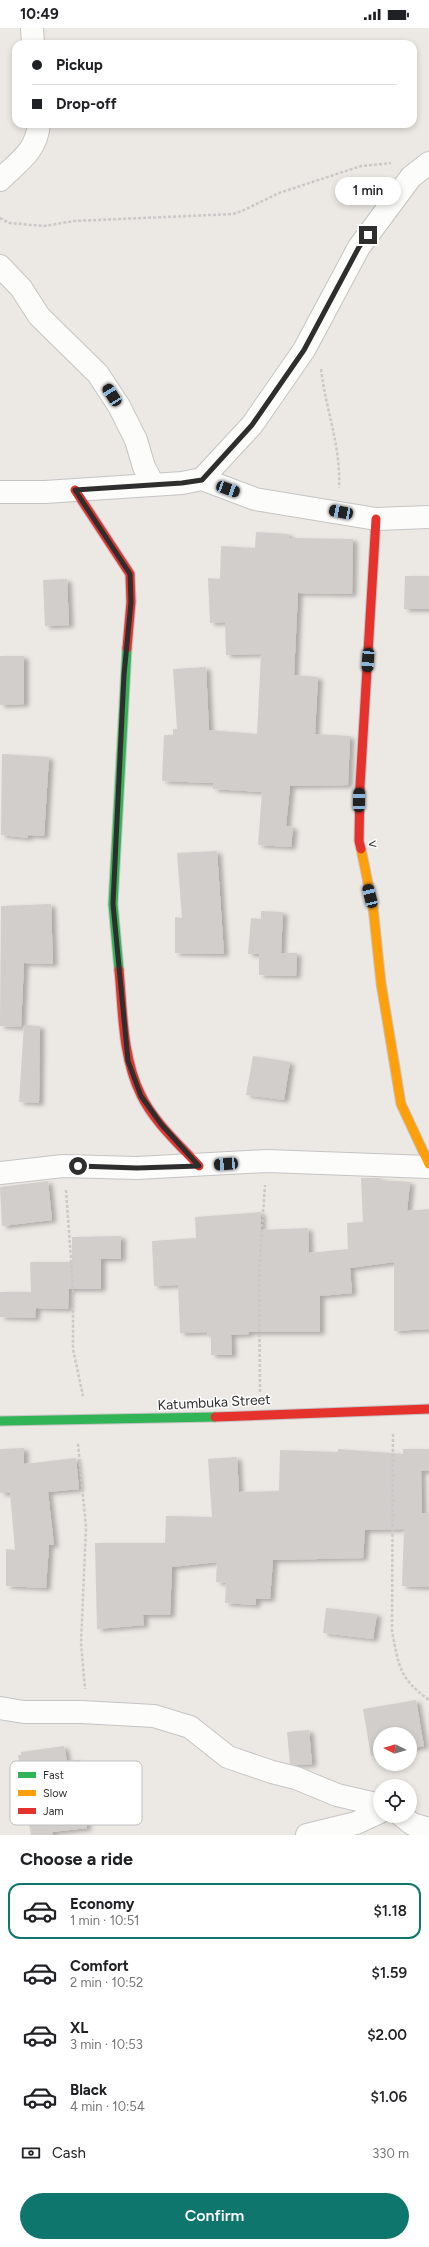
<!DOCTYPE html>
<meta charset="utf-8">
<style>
body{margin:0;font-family:Figtree,sans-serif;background:#f6f6f6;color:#202124;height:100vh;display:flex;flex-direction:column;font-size:15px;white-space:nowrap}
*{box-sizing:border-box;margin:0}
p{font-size:13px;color:#757577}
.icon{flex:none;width:22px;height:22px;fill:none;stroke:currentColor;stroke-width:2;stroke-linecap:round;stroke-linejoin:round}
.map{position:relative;height:1807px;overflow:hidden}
.side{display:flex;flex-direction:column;background:#fff;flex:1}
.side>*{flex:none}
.guide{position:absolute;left:12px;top:12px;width:405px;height:88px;border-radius:12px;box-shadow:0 2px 6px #0003;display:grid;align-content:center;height:88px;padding:0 20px;background:#fff}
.needle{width:26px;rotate:275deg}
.controls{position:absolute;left:373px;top:1699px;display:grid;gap:8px}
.controls a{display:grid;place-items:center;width:44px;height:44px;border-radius:50%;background:#fff;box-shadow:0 2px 6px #0003;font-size:20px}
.end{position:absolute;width:18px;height:18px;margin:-9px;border:5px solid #2e2e2e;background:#fff;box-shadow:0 0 0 2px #fff}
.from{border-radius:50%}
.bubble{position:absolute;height:28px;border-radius:14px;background:#fff;box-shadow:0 2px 6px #0003;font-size:13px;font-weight:600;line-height:28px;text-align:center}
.car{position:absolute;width:12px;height:24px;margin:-12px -6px;border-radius:5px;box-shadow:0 0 3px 1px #0007;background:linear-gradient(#222 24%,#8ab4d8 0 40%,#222 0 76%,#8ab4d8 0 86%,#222 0)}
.guide b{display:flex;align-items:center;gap:14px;height:38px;font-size:15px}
.guide b+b{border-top:1px solid #e0e0e0}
.guide i{width:10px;height:10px;background:#202124}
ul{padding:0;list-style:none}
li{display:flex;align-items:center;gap:12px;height:56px;margin:0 8px 6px;padding:0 12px;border:2px solid transparent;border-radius:12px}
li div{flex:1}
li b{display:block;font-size:15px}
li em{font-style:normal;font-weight:600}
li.active{border-color:#0f766e}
li>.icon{width:36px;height:36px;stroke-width:1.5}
h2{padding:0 20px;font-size:18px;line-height:48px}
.pay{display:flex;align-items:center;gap:10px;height:44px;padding:0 20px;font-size:15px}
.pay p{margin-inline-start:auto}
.primary-button{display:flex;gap:8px;margin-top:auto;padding:8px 20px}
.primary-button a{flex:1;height:46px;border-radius:24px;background:#0f766e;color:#fff;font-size:16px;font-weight:600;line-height:46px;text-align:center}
.status{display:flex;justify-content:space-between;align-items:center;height:28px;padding:0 20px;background:#fff;direction:ltr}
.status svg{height:11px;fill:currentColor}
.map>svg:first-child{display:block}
.building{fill:#d1cecb;filter:url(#shadow)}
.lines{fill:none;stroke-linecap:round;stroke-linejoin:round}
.street-casing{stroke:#c5c4c5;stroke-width:24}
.fast-casing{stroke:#c5c4c5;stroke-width:11}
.slow-casing{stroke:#c5c4c5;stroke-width:11}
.jam-casing{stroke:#c5c4c5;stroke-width:11}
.path{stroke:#c9c9c8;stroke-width:2.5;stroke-dasharray:3 2;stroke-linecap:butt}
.street{stroke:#fcfcfb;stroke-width:22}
.fast{stroke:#30b455;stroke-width:9}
.slow{stroke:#ff9f0a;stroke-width:9}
.jam{stroke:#e5322d;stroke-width:9}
.route{stroke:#2e2e2e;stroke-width:5}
.labels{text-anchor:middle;stroke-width:3;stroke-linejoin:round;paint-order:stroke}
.street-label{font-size:14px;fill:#2e2e2e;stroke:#fff}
.key{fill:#fff;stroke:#c0c0c0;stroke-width:1}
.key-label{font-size:11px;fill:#2e2e2e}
</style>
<div class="status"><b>10:49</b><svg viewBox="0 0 49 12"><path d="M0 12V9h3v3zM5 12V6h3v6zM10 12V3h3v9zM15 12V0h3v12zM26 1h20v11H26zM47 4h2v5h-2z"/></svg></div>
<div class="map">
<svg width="429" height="1807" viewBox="0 0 429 1807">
<defs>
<filter id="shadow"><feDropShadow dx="4.5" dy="2.5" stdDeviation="2" flood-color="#0004"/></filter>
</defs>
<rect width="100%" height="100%" fill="#ece8e4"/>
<g class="building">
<path d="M256,504L289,506L288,510L353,511L352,566L298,565L294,647L318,649L315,706L350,708L348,757L290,758L286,798L293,799L291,819L258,817L262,764L213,761V755L162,753L164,707H173V701H177L173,641L206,639L209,702L257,706L261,626L226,627L225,594L210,595L208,550L220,551L221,518L255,520Z"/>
<path d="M405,548H429V581H404Z"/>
<path d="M67,551L69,597L45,598L43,552Z"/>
<path d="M0,628H24V676L0,677Z"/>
<path d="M2,726L49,729L44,808L28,807V810L1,807Z"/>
<path d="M217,823L224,926L175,925V889L182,890L177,825Z"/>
<path d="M51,876L53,936L24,935L21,999L0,998L1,878Z"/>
<path d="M261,883L283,884L281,925H297L296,948L259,947V926H248L251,890L261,891Z"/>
<path d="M24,997L40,998L39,1075L19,1074Z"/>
<path d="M253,1028L290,1034L284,1072L246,1067Z"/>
<path d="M361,1150H380V1152L410,1154L407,1183L429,1181V1301L394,1303V1234L350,1240L352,1265L320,1268V1304H248L249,1306L231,1307L232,1327H211V1307H208L207,1304L180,1305L178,1257L154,1258L152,1213L196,1210L195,1189L261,1184V1202L308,1200L309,1225L348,1221V1224L347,1195L363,1194Z"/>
<path d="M48,1153L52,1192L2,1198L0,1159Z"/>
<path d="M121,1208V1231H101V1261H69L68,1281L36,1280L35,1290L0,1289V1264H31L30,1234H72V1209Z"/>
<path d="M24,1420V1436L76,1430L79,1461L48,1464L54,1517H49L46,1560L6,1558V1521L15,1522L10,1465H0V1421Z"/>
<path d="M338,1421L403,1426V1421H429V1443H421L422,1485H429V1559L402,1558L404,1501L365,1502L363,1530L273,1532L270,1571H256V1577L225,1575L226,1555L216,1554L217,1534L172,1539L170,1587H143L144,1597L97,1601L95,1515H165L166,1488L212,1489L208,1431L237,1429L239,1464L279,1463L280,1422L338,1424Z"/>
<path d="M326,1580L377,1586L373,1611L323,1605Z"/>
<path d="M416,1672L424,1718L410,1721V1706H380V1726L371,1728L363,1681Z"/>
<path d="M309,1702L312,1736L297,1737L290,1736L287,1704Z"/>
<path d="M64,1718L67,1733L80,1732L87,1800L52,1804L53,1807H31L18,1727H21V1724Z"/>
</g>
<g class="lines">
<g class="street-casing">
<g id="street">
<path d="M32,0L33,16"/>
<path d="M0,152C19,133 36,124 39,96"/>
<path d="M0,238L21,260L39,288L98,346L119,378L136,412L144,439L153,456"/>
<path d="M202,451L255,471L376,491L429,489"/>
<path d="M0,464H45L182,455L202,451L252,397L304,322L359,219L411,149L429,135"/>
<path d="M0,1145L63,1138L137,1140L267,1133L429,1139"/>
<path d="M0,1680L24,1684H81L154,1688L190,1699L228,1729L272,1744L296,1750L337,1767L380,1777"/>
<path d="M402,1788L412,1796L429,1801"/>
<path d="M307,1807L356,1795L380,1784"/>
</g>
</g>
<g class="fast-casing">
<g id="fast">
<path d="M119,942L113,876L127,620"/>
<path d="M0,1393L215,1389"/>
</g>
</g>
<g class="slow-casing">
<path id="slow" d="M361,821L373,879L381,955L401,1076L429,1136"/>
</g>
<g class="jam-casing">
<g id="jam">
<path d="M75,462L130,546L131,574L127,620"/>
<path d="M361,821L359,813L360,758L376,491"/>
<path d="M119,942C123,983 122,1029 141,1067C154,1094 179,1116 199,1138"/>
<path d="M215,1389L429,1381"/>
</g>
</g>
<g class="path">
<path d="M0,190L9,195L44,198L74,193L233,186L242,183L279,165L361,138L391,135"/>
<path d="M321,341C326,383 341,418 339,460"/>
<path d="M66,1162L73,1259V1321L83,1368"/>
<path d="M260,1364L259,1244L265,1157"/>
<path d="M393,1406L392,1603C399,1639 399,1650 429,1672"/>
<path d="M78,1416L86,1499L81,1615L85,1661"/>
</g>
<use href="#street" class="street"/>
<use href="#fast" class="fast"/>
<use href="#slow" class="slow"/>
<use href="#jam" class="jam"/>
</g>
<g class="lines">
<path class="route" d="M78,1138L137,1140L199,1138L161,1096L141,1068L128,1033L113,876L124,647L131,574L130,546L75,462L182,455L202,452L252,397L304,322L359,219L368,207"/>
</g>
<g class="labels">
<g class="street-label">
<text transform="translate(374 816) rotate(82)" y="5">v</text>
<text transform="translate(214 1374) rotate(-3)" y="5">Katumbuka Street</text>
</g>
</g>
<rect x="10" y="1733" width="132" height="64" rx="6" class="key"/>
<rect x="18" y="1744" width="18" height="6" fill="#30b455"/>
<rect x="18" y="1762" width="18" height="6" fill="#ff9f0a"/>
<rect x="18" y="1780" width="18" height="6" fill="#e5322d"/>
<g class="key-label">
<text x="43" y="1751">Fast</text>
<text x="43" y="1769">Slow</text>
<text x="43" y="1787">Jam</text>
</g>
</svg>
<div class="controls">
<a><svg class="needle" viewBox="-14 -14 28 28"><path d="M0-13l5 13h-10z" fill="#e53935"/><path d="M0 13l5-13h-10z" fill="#757577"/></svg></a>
<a><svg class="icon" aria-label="locate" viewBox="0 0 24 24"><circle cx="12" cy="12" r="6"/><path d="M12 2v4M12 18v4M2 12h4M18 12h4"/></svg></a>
</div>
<i class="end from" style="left:78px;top:1138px"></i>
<i class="end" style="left:368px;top:207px"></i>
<div class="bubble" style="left:335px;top:149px;width:66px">1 min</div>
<i class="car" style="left:112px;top:367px;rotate:327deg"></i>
<i class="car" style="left:228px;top:461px;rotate:110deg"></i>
<i class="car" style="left:341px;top:484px;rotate:281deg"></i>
<i class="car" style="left:368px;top:632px;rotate:184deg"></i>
<i class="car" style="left:359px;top:772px;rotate:1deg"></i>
<i class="car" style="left:370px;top:868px;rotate:346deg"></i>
<i class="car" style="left:226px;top:1136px;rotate:266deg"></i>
<div class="guide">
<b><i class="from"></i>Pickup</b>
<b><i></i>Drop-off</b>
</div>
</div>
<section class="side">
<h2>Choose a ride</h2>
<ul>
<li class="active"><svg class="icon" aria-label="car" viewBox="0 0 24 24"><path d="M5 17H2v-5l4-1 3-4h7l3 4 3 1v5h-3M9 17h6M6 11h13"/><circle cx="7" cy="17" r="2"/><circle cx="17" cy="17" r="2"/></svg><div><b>Economy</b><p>1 min · 10:51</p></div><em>$1.18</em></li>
<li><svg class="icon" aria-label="car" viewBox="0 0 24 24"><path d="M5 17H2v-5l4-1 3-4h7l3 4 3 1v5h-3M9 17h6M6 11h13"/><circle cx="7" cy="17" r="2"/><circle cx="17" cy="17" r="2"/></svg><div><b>Comfort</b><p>2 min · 10:52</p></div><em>$1.59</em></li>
<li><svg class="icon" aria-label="car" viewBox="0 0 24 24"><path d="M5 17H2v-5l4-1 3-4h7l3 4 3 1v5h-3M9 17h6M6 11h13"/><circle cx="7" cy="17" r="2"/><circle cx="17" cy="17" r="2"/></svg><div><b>XL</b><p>3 min · 10:53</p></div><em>$2.00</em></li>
<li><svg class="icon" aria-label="car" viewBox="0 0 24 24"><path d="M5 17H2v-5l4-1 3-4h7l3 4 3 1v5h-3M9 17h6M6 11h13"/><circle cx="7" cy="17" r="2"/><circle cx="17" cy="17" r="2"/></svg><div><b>Black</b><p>4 min · 10:54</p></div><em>$1.06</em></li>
</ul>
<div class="pay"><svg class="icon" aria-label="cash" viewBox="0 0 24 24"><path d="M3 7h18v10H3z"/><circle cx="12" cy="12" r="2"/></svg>Cash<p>330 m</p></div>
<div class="primary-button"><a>Confirm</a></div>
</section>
